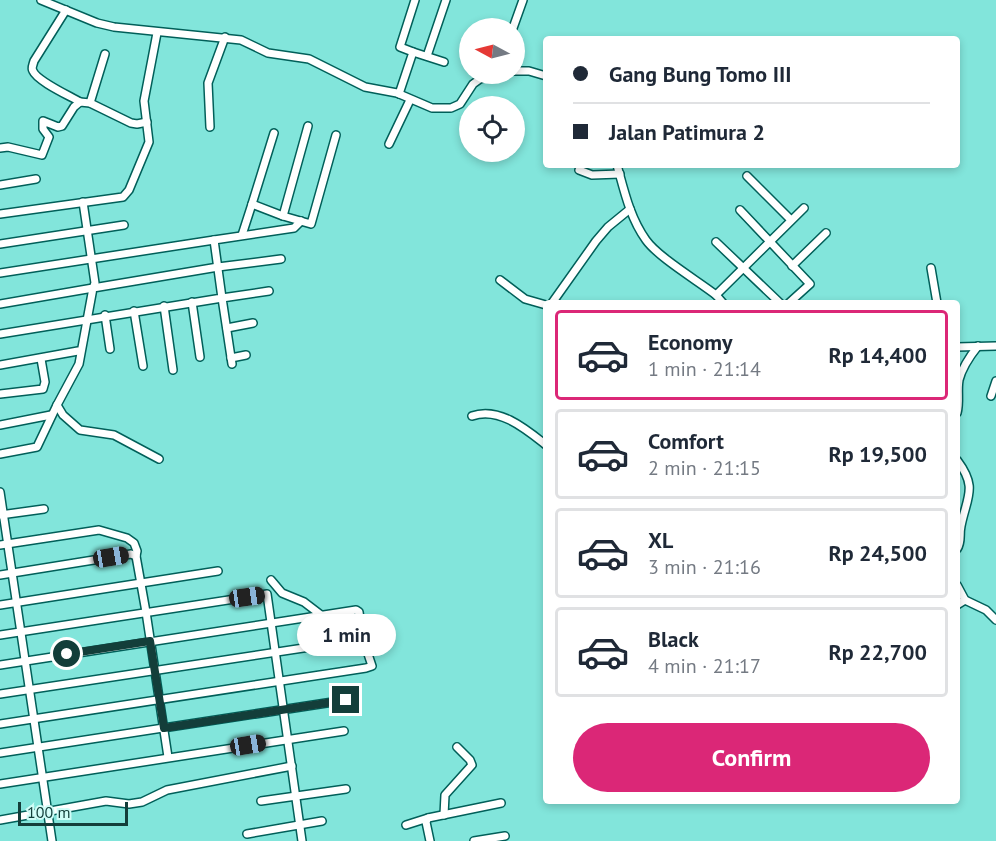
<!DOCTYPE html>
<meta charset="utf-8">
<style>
body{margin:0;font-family:"PT Sans",sans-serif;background:#f2f2f3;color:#1f2937;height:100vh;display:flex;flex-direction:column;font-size:22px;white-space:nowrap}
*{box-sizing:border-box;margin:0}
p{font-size:20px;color:#747a83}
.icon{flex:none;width:33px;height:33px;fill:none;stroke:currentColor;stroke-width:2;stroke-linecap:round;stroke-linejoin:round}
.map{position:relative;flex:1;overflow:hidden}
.sheet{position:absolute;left:543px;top:300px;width:417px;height:504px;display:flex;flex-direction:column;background:#fff;border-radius:6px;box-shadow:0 3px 9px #0003}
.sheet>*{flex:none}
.banner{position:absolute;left:543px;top:36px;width:417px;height:132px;border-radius:6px;box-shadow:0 3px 9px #0003;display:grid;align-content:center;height:132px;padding:0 30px;background:#fff}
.needle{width:39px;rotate:277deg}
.controls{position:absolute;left:459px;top:18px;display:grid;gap:12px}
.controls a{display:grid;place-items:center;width:66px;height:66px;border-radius:50%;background:#fff;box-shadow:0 3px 9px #0003;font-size:30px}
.scale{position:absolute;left:18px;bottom:15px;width:110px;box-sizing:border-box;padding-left:6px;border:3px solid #133e3a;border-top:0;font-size:16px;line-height:21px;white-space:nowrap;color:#133e3a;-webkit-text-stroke:4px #cffdf7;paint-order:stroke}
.end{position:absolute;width:27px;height:27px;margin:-14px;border:8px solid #133e3a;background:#fff;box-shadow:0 0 0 3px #fff}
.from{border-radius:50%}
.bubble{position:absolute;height:42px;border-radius:21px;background:#fff;box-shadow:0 3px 9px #0003;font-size:20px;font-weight:700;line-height:42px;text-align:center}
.car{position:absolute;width:18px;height:36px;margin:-18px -9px;border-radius:8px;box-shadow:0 0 4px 2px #0007;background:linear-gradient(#222 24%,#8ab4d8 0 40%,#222 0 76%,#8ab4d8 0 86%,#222 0)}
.banner b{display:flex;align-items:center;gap:21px;height:57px;font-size:22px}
.banner b+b{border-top:2px solid #e0e1e3}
.banner i{width:15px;height:15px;background:#1f2937}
ul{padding:10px 0 0;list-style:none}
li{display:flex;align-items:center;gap:18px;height:90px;margin:0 12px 9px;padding:0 18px;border:3px solid #e0e1e3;border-radius:6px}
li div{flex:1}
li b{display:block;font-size:22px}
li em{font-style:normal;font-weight:700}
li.selected{border-color:#db2777}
li>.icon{width:54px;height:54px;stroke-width:1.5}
.primary-button{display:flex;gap:12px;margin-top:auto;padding:12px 30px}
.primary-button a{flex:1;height:69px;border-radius:36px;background:#db2777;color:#fff;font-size:24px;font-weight:700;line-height:69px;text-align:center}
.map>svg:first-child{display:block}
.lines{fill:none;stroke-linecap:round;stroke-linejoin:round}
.minor-casing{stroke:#015f59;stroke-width:10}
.minor{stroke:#fff;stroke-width:7}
.route{stroke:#133e3a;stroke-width:8}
</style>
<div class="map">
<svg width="996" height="841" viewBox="0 0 996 841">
<rect width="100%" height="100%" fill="#82e5db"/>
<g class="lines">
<g class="minor-casing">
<g id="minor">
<path d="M41,0L97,23L114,27L241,40L268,53L309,59L365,87L397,93L432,108H451L460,104L473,84L480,79L495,74"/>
<path d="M66,10L34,61C33,65 31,68 33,71C37,81 70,96 80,102"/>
<path d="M513,28L523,0"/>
<path d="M413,52L444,62"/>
<path d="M427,56L446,0"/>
<path d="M514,71H529L546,76"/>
<path d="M399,94L413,52L400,47L415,0"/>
<path d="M90,103L105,54"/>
<path d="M308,126L283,216L311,224L336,135"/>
<path d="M210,127L208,83L225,37"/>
<path d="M389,144L410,100"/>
<path d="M0,148L8,147L42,155L49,137L43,129V121L58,127L62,126L74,107L80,102L90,103L131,123L137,124L147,122"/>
<path d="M617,165C624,190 630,218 646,240C658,257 698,281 716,295L723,303"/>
<path d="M579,170L592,175L620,174"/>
<path d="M747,176L791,220"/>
<path d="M0,185L36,179"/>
<path d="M252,204L274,133"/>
<path d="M740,210L810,284L789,303"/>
<path d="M0,214L123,197L129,190L149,142L144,101L157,33"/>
<path d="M242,235L252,204L283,216"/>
<path d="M716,242L780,303"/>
<path d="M0,244L124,225"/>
<path d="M792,266L826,233"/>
<path d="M931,268L937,303"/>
<path d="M0,273L214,240"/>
<path d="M500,280L525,299L546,305"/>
<path d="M716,295L804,208"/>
<path d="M192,302L200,357"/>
<path d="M552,303L596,241L608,227L630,209"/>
<path d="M0,304L93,288L95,283L83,202"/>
<path d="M164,306L173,370"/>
<path d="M134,311L143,366"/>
<path d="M105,315L110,349"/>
<path d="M227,328L253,323"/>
<path d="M0,334L222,298L214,240L294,228L301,221"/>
<path d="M957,347L996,346"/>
<path d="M231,358L246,355"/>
<path d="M232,364L222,298L269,291"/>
<path d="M0,365L78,351"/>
<path d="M0,394L43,389L45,382L41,359"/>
<path d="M991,396L996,381"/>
<path d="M957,413C960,402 957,391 959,380C962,368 970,356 978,346"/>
<path d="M472,416C499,406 527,430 546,445"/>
<path d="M0,425L51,415"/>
<path d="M0,454L37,447L57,405"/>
<path d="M159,459L114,435L80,430L63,415L57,405L79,364L93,288L218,267L281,259"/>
<path d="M957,460C978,488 967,496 961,526C959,535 962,542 957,549"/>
<path d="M0,492L52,841"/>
<path d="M0,515L44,509"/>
<path d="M0,545L99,530L127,538L134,543L137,551L136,556L146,612L168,757"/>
<path d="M0,575L131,554L136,556"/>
<path d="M271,580L282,593L304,602L321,615"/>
<path d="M957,585L965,600L986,610L996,620"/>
<path d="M0,605L218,571"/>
<path d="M957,605L965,600"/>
<path d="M0,635L267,594L302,841"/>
<path d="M0,665L356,610L359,612L363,639L372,666L366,668L0,724"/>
<path d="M0,694L363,639"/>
<path d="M0,753L346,700"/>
<path d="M0,784L344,731"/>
<path d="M261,801L346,789"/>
<path d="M444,815L445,795L472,765L470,760L457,747"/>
<path d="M0,820L106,801L129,804L142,802L167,790L292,766"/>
<path d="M406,825L428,818"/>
<path d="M247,834L322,821"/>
<path d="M430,841L426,822L428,818L501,803"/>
<path d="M474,841L505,836"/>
</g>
</g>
<use href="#minor" class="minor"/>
</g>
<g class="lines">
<path class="route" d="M67,654L150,641L164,728L346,700"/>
</g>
</svg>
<div class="controls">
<a><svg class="needle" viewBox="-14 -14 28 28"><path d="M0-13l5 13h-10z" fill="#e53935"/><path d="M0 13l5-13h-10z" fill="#747a83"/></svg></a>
<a><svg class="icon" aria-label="locate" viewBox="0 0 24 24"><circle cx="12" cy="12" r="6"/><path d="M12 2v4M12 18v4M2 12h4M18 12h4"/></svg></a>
</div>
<div class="scale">100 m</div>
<i class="end from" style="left:67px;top:654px"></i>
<i class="end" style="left:346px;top:700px"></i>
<div class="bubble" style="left:297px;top:614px;width:99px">1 min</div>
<i class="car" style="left:111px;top:557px;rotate:81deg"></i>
<i class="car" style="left:247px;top:597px;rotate:82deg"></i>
<i class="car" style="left:248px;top:745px;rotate:81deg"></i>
<div class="banner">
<b><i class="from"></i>Gang Bung Tomo III</b>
<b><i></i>Jalan Patimura 2</b>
</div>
<section class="sheet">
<ul>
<li class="selected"><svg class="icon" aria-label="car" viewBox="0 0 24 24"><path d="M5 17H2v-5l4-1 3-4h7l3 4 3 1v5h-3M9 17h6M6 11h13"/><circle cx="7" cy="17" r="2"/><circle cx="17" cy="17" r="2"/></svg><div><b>Economy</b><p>1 min · 21:14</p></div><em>Rp 14,400</em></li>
<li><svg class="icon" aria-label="car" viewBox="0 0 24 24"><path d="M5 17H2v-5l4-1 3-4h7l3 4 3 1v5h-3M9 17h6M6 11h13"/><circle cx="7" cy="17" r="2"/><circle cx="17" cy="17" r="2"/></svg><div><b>Comfort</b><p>2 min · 21:15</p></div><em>Rp 19,500</em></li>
<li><svg class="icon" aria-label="car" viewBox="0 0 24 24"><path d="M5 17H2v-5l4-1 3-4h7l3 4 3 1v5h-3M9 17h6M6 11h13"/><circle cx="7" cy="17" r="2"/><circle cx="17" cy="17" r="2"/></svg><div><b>XL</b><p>3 min · 21:16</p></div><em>Rp 24,500</em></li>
<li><svg class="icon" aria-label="car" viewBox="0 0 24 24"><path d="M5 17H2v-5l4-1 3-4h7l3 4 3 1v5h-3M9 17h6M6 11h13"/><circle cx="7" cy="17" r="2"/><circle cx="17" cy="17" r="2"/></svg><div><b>Black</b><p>4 min · 21:17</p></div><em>Rp 22,700</em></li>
</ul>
<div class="primary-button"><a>Confirm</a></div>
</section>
</div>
